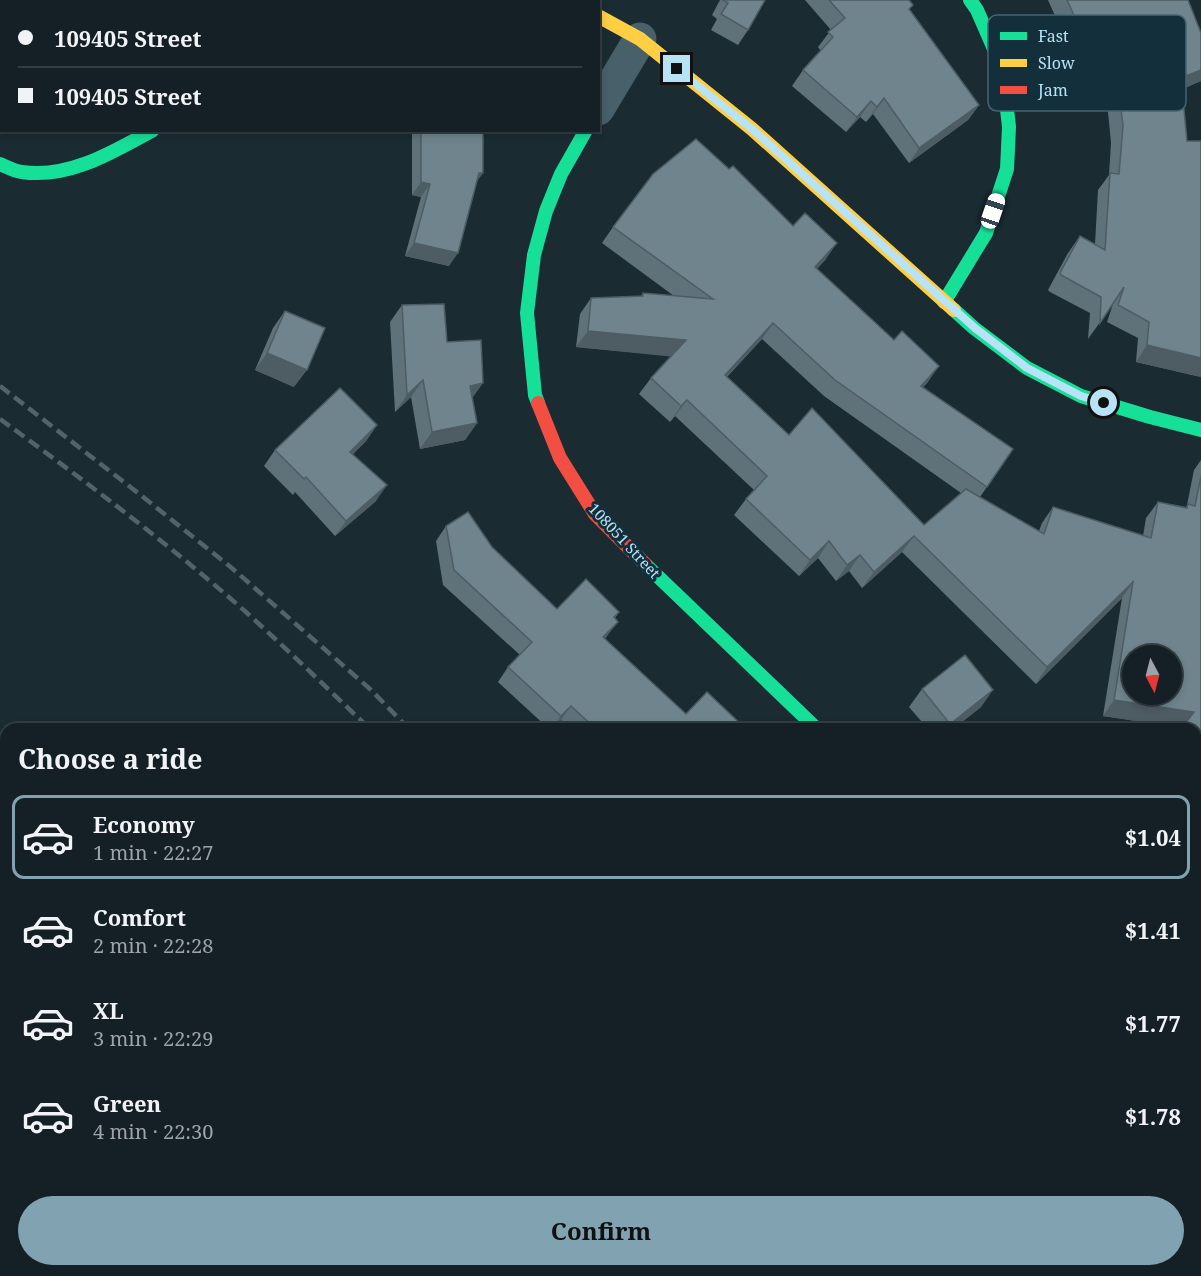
<!DOCTYPE html>
<meta charset="utf-8">
<style>
body{margin:0;font-family:"Noto Serif",serif;background:#1d282e;color:#f1f3f6;height:100vh;display:flex;flex-direction:column;font-size:22px;white-space:nowrap}
*{box-sizing:border-box;margin:0}
p{font-size:20px;color:#9da3a7}
.icon{flex:none;width:33px;height:33px;fill:none;stroke:currentColor;stroke-width:2;stroke-linecap:round;stroke-linejoin:round}
.map{position:relative;flex:1;overflow:hidden}
.drawer{position:absolute;left:0px;top:723px;width:1202px;height:554px;display:flex;flex-direction:column;background:#142026;border-radius:18px 18px 0 0;box-shadow:0 3px 9px #0003,0 0 0 2px #333e43}
.drawer>*{flex:none}
.guide{position:absolute;left:0px;top:0px;width:600px;height:132px;box-shadow:0 3px 9px #0003,0 0 0 2px #333e43;display:grid;align-content:center;height:132px;padding:0 18px;background:#142026}
.needle{width:39px;rotate:173deg}
.buttons{position:absolute;left:1122px;top:645px;display:grid;gap:12px}
.buttons a{display:grid;place-items:center;width:60px;height:60px;border-radius:50%;background:#142026;box-shadow:0 3px 9px #0003,0 0 0 2px #333e43;font-size:30px}
.end{position:absolute;width:27px;height:27px;margin:-14px;border:8px solid #b8e2f6;background:#111;box-shadow:0 0 0 3px #111}
.from{border-radius:50%}
.car{position:absolute;width:18px;height:36px;margin:-18px -9px;border-radius:8px;box-shadow:0 0 4px 2px #0007;background:linear-gradient(#fff 24%,#345 0 40%,#fff 0 76%,#345 0 86%,#fff 0)}
.guide b{display:flex;align-items:center;gap:21px;height:57px;font-size:22px}
.guide b+b{border-top:2px solid #333e43}
.guide i{width:15px;height:15px;background:#f1f3f6}
ul{padding:0;list-style:none}
li{display:flex;align-items:center;gap:18px;height:84px;margin:0 12px 9px;padding:0 6px;border:3px solid transparent;border-radius:12px}
li div{flex:1}
li b{display:block;font-size:22px}
li em{font-style:normal;font-weight:700}
li.selected{border-color:#81a2b1}
li>.icon{width:54px;height:54px;stroke-width:1.5}
h2{padding:0 18px;font-size:27px;line-height:72px}
.action{display:flex;gap:12px;margin-top:auto;padding:12px 18px}
.action a{flex:1;height:69px;border-radius:36px;background:#81a2b1;color:#111;font-size:24px;font-weight:700;line-height:69px;text-align:center}
.map>svg:first-child{display:block}
.lines{fill:none;stroke-linecap:round;stroke-linejoin:round}
.street{stroke:#486069;stroke-width:33}
.fast{stroke:#16e098;stroke-width:14}
.slow{stroke:#ffcf43;stroke-width:14}
.jam{stroke:#f24e42;stroke-width:14}
.rail{stroke:#51636b;stroke-width:4.5;stroke-dasharray:12 6;stroke-linecap:butt}
.wall{fill:#5f7279;fill-rule:evenodd}
.shaded-wall{fill:#4e5c63}
.building{fill:#6f848d;stroke:#4e5c63;stroke-width:1.5;fill-rule:evenodd}
.route{stroke:#b8e2f6;stroke-width:8}
.labels{text-anchor:middle;stroke-width:6;stroke-linejoin:round;paint-order:stroke}
.street-label{font-size:15px;fill:#b8e2f6;stroke:#122f3b}
.key{fill:#122f3b;stroke:#446573;stroke-width:1.5}
.key-label{font-size:16px;fill:#b8e2f6}
</style>
<div class="map">
<svg width="1201" height="1276" viewBox="0 0 1201 1276">
<rect width="100%" height="100%" fill="#1b2b32"/>
<g class="lines">
<g class="street">
<path d="M544,0L549,2"/>
<path d="M421,2L426,0"/>
<path d="M598,109L640,39"/>
<path d="M1196,1083L1201,1086"/>
</g>
<g class="fast">
<path d="M0,164C7,167 14,171 22,172C69,179 113,152 153,130"/>
<path d="M944,302L986,233L1007,169L1009,127L1004,83L994,49L977,10L970,0"/>
<path d="M954,310L974,328L1027,368L1081,396L1150,417L1201,430"/>
<path d="M538,403L535,395L527,313L534,255L546,211L561,174L586,130"/>
<path d="M646,565L817,729"/>
</g>
<path class="slow" d="M598,16L640,39L752,129L954,310"/>
<path class="jam" d="M538,403L560,458L595,514L646,565"/>
<g class="rail">
<path d="M0,386L138,493L233,569L370,689L409,729"/>
<path d="M0,419C85,481 169,544 247,613C289,651 329,690 370,729"/>
<path d="M828,1270L832,1276"/>
<path d="M860,1270L864,1276"/>
</g>
</g>
<g class="wall">
<path d="M720,0H765L748,30L738,45L711,30L717,19L712,15Z"/>
<path d="M805,0H909L910,10L979,105L968,120L909,163L873,114L866,122L860,117L846,132L792,86L803,70L821,51L818,47L831,30Z"/>
<path d="M1048,0H1188L1201,33V81L1182,89L1201,377L1136,362L1138,338L1107,322L1113,304L1088,339L1090,313L1050,292L1048,290L1068,253L1080,236L1095,244L1098,190L1109,175L1111,143L1107,102L1086,108L1069,42L1067,43Z"/>
<path d="M412,130H483V173L476,182L449,266L405,256L421,197L412,195Z"/>
<path d="M613,227L826,259L817,269L928,382L923,387L1013,449L980,497L1039,531L1042,523L1053,507L1143,536L1146,518L1158,502L1186,507L1187,505L1194,470L1201,460V891L1196,889L1182,728L1103,716L1122,598L1036,684L902,552L862,588L849,571L836,581L818,558L799,576L734,515L746,499L754,490L675,416L670,422L639,394L651,378L671,356L576,347L580,314L591,298L641,296L643,293L674,296L602,243ZM762,339L824,396L961,493L924,525L789,435L727,377Z"/>
<path d="M402,305L447,342L472,398L477,423L465,440L420,449L411,397L395,412L390,322Z"/>
<path d="M285,311L294,387L255,370L273,328Z"/>
<path d="M377,425L366,441L352,455L376,501L335,536L295,492L293,495L264,466L275,450Z"/>
<path d="M446,526L492,547L557,609L619,612L615,618L607,636L605,639L686,714L746,729H570L561,720L553,729H549L498,682L508,667L520,655L443,585L436,541Z"/>
<path d="M922,689L981,707L953,729H928L909,707Z"/>
<path d="M1196,922L1201,988V994L1196,1002Z"/>
<path d="M6,1028V1096L0,1092V1037Z"/>
<path d="M1201,1129V1260L1196,1259V1137Z"/>
<path d="M0,1169L6,1174V1238L0,1234Z"/>
<path d="M49,1270H207L202,1276H56Z"/>
</g>
<g class="shaded-wall">
<path d="M1080,25L1069,42L1067,43L1079,26Z"/>
<path d="M1201,70V81L1169,95L1181,78Z"/>
<path d="M1118,85L1107,102L1086,108L1097,91Z"/>
<path d="M884,98L873,114L866,122L877,107Z"/>
<path d="M871,101L860,117L846,132L857,117Z"/>
<path d="M979,105L968,120L909,163L919,148Z"/>
<path d="M479,173H483L473,186Z"/>
<path d="M421,182L430,184L421,197L412,195Z"/>
<path d="M414,243L458,253L449,266L405,256Z"/>
<path d="M837,243L826,259L803,283L815,267Z"/>
<path d="M773,323L762,339L713,391L725,375Z"/>
<path d="M588,331L686,340L675,357L576,347Z"/>
<path d="M1147,345L1201,358V377L1136,362Z"/>
<path d="M267,353L307,370L294,387L255,370Z"/>
<path d="M939,366L928,382L909,402L921,386Z"/>
<path d="M423,380L411,397L395,412L407,395Z"/>
<path d="M483,383L471,400L470,386Z"/>
<path d="M687,400L675,416L670,422L681,406Z"/>
<path d="M477,423L465,440L420,449L432,432Z"/>
<path d="M377,425L366,441L339,468L350,452Z"/>
<path d="M387,485L376,501L335,536L346,521Z"/>
<path d="M914,536L902,552L862,588L874,572Z"/>
<path d="M829,541L818,558L799,576L810,560Z"/>
<path d="M860,555L849,571L836,581L847,565Z"/>
<path d="M1133,582L1122,598L1036,684L1047,667Z"/>
<path d="M618,622L607,636L592,652L603,637Z"/>
<path d="M993,690L981,707L953,729H946L950,724Z"/>
<path d="M1114,700L1194,712L1183,728L1103,716Z"/>
<path d="M571,706L561,720L552,729L561,716Z"/>
<path d="M1196,870L1201,872V891L1196,889Z"/>
<path d="M1196,1242L1201,1243V1260L1196,1259Z"/>
<path d="M391,1270H398L392,1276H387Z"/>
<path d="M467,1270H528L549,1276H488Z"/>
</g>
<g class="building">
<path d="M723,0H765L748,30L721,14L728,3Z"/>
<path d="M829,0H909L913,5L909,9L979,105L919,148L884,98L877,107L871,101L857,117L803,70L833,37L828,32L845,18Z"/>
<path d="M1067,0H1188L1201,33V70L1181,78L1187,141H1201V358L1147,345L1149,322L1118,305L1124,287L1100,323L1101,297L1061,275L1060,273L1080,236L1105,250L1110,173L1119,174L1123,126L1118,85L1097,91L1080,25L1079,26Z"/>
<path d="M421,130H483V173H479L458,253L414,243L430,184L421,182Z"/>
<path d="M696,139L729,169L733,166L793,226L805,213L837,243L815,267L894,340L902,331L939,366L921,386L1013,449L987,487L835,380L773,323L725,375L789,435L812,408L924,525L966,489L1044,534L1053,507L1151,538L1158,502L1187,508L1188,504L1195,506L1201,476V872L1196,870V729H1181L1194,712L1114,700L1133,582L1047,667L914,536L874,572L860,555L847,565L829,541L810,560L746,499L767,476L687,400L681,406L651,378L686,340L588,331L591,298L643,296V293L713,299L613,227L653,174ZM1132,656H1172V694H1132Z"/>
<path d="M444,304L447,342L481,340L483,383L470,386L477,423L432,432L423,380L407,395L402,305Z"/>
<path d="M285,311L325,328L307,370L267,353Z"/>
<path d="M340,388L377,425L350,452L387,485L346,521L306,477L304,479L275,450Z"/>
<path d="M468,512L492,547L557,609L586,579L619,612L614,617L618,622L603,637L686,714L707,692L746,729H596L571,706L561,716L508,667L532,642L454,570L446,526Z"/>
<path d="M965,655L993,690L950,724L922,689Z"/>
<path d="M1196,922L1201,925V988L1196,983Z"/>
<path d="M6,1028V1083L0,1079V1037Z"/>
<path d="M1201,1140V1243L1196,1242V1176Z"/>
<path d="M0,1169L6,1174V1220L0,1216Z"/>
<path d="M73,1270H204L200,1276H80Z"/>
<path d="M332,1270H391L390,1271L394,1276H327Z"/>
<path d="M528,1270H673L680,1276H549Z"/>
<path d="M1112,1270H1182L1187,1276H1107Z"/>
</g>
<g class="lines">
<path class="route" d="M677,69L752,129L975,328L1027,368L1081,396L1104,403"/>
</g>
<g class="labels">
<g class="street-label">
<text transform="translate(624 541) rotate(47)" y="5">108051 Street</text>
</g>
</g>
<rect x="988" y="15" width="198" height="96" rx="9" class="key"/>
<rect x="1000" y="32" width="27" height="8" fill="#16e098"/>
<rect x="1000" y="59" width="27" height="8" fill="#ffcf43"/>
<rect x="1000" y="86" width="27" height="8" fill="#f24e42"/>
<g class="key-label">
<text x="1038" y="42">Fast</text>
<text x="1038" y="69">Slow</text>
<text x="1038" y="96">Jam</text>
</g>
</svg>
<div class="buttons">
<a><svg class="needle" viewBox="-14 -14 28 28"><path d="M0-13l5 13h-10z" fill="#e53935"/><path d="M0 13l5-13h-10z" fill="#9da3a7"/></svg></a>
</div>
<i class="end from" style="left:1104px;top:403px"></i>
<i class="end" style="left:677px;top:69px"></i>
<i class="car" style="left:993px;top:211px;rotate:19deg"></i>
<div class="guide">
<b><i class="from"></i>109405 Street</b>
<b><i></i>109405 Street</b>
</div>
<section class="drawer">
<h2>Choose a ride</h2>
<ul>
<li class="selected"><svg class="icon" aria-label="car" viewBox="0 0 24 24"><path d="M5 17H2v-5l4-1 3-4h7l3 4 3 1v5h-3M9 17h6M6 11h13"/><circle cx="7" cy="17" r="2"/><circle cx="17" cy="17" r="2"/></svg><div><b>Economy</b><p>1 min · 22:27</p></div><em>$1.04</em></li>
<li><svg class="icon" aria-label="car" viewBox="0 0 24 24"><path d="M5 17H2v-5l4-1 3-4h7l3 4 3 1v5h-3M9 17h6M6 11h13"/><circle cx="7" cy="17" r="2"/><circle cx="17" cy="17" r="2"/></svg><div><b>Comfort</b><p>2 min · 22:28</p></div><em>$1.41</em></li>
<li><svg class="icon" aria-label="car" viewBox="0 0 24 24"><path d="M5 17H2v-5l4-1 3-4h7l3 4 3 1v5h-3M9 17h6M6 11h13"/><circle cx="7" cy="17" r="2"/><circle cx="17" cy="17" r="2"/></svg><div><b>XL</b><p>3 min · 22:29</p></div><em>$1.77</em></li>
<li><svg class="icon" aria-label="car" viewBox="0 0 24 24"><path d="M5 17H2v-5l4-1 3-4h7l3 4 3 1v5h-3M9 17h6M6 11h13"/><circle cx="7" cy="17" r="2"/><circle cx="17" cy="17" r="2"/></svg><div><b>Green</b><p>4 min · 22:30</p></div><em>$1.78</em></li>
</ul>
<div class="action"><a>Confirm</a></div>
</section>
</div>
